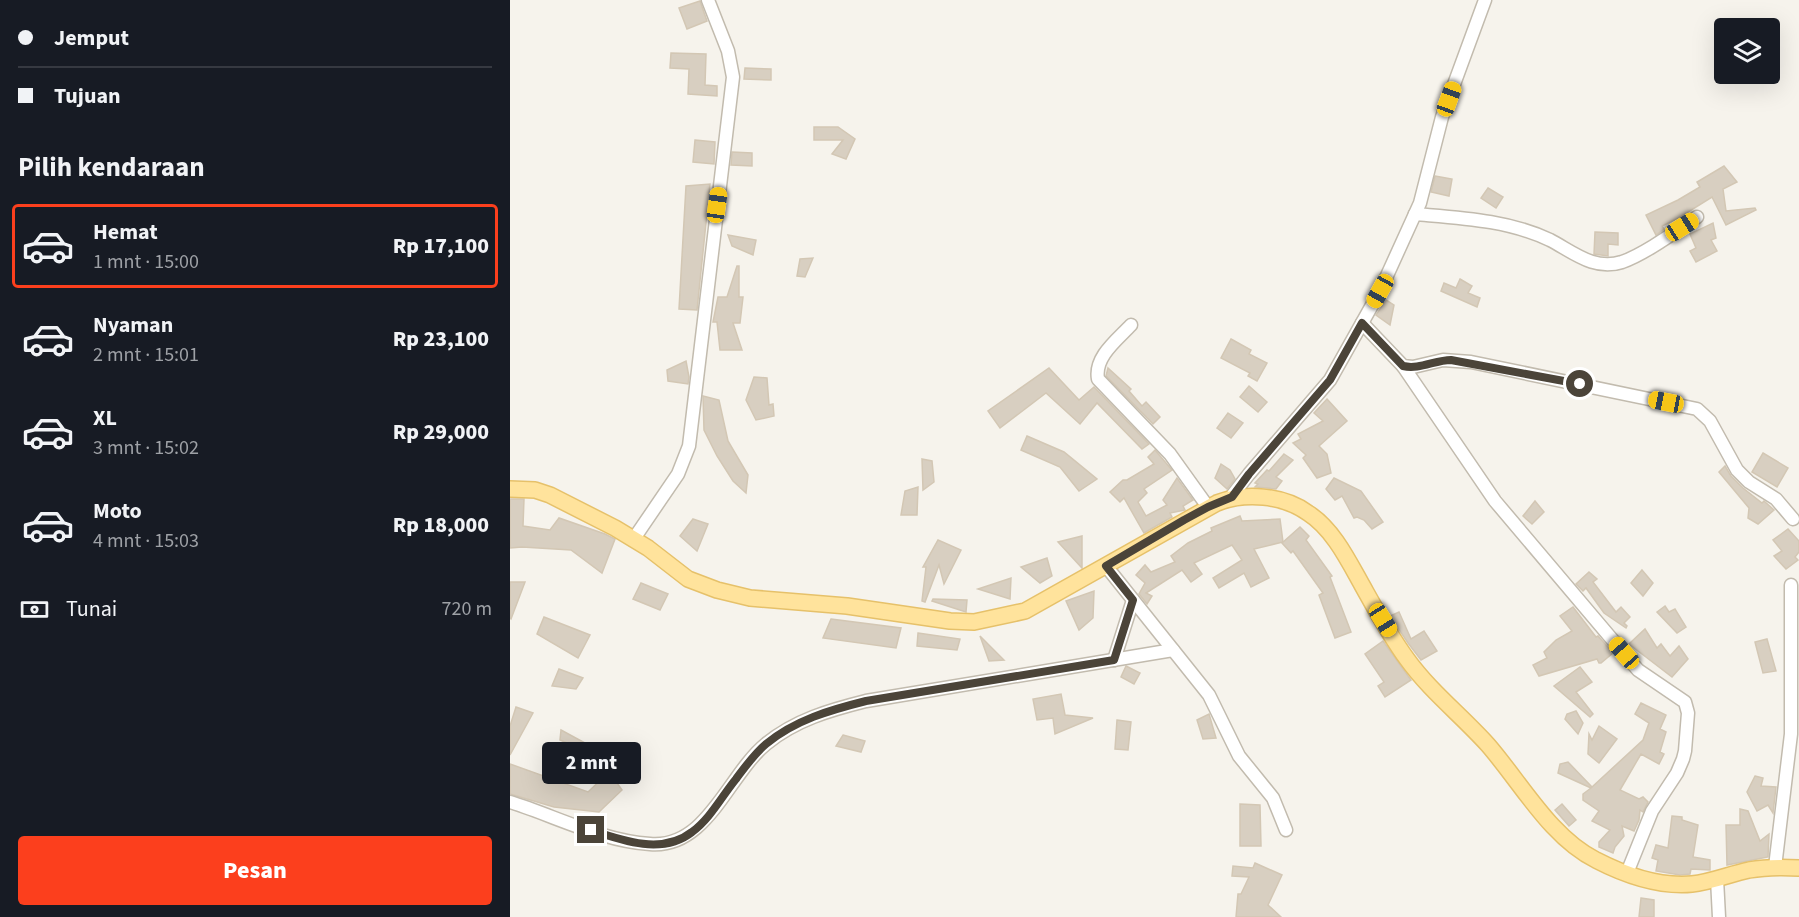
<!DOCTYPE html>
<html lang="id">
<meta charset="utf-8">
<style>
body{margin:0;font-family:"Source Sans 3",sans-serif;background:#242831;color:#f1f3f6;height:100vh;display:flex;flex-direction:column;font-size:22px;white-space:nowrap}
*{box-sizing:border-box;margin:0}
p{font-size:20px;color:#9ea1a6}
.icon{flex:none;width:33px;height:33px;fill:none;stroke:currentColor;stroke-width:2;stroke-linecap:round;stroke-linejoin:round}
.map{position:relative;flex:1;overflow:hidden}
.drawer{display:flex;flex-direction:column;background:#171b24;width:510px}
.drawer>*{flex:none}
.hud{display:grid;align-content:center;height:132px;padding:0 18px;background:#171b24}
.controls{position:absolute;left:1204px;top:18px;display:grid;gap:12px}
.controls a{display:grid;place-items:center;width:66px;height:66px;border-radius:6px;background:#171b24;box-shadow:0 6px 24px #0002;font-size:30px}
.end{position:absolute;width:27px;height:27px;margin:-14px;border:8px solid #4b4439;background:#fff;box-shadow:0 0 0 3px #fff}
.from{border-radius:50%}
.bubble{position:absolute;height:42px;border-radius:6px;background:#171b24;box-shadow:0 6px 24px #0002;font-size:20px;font-weight:800;line-height:42px;text-align:center}
.car{position:absolute;width:18px;height:36px;margin:-18px -9px;border-radius:8px;box-shadow:0 0 4px 2px #0007;background:linear-gradient(#f5c518 24%,#345 0 40%,#f5c518 0 76%,#345 0 86%,#f5c518 0)}
.hud b{display:flex;align-items:center;gap:21px;height:57px;font-size:22px}
.hud b+b{border-top:2px solid #363941}
.hud i{width:15px;height:15px;background:#f1f3f6}
ul{padding:0;list-style:none}
li{display:flex;align-items:center;gap:18px;height:84px;margin:0 12px 9px;padding:0 6px;border:3px solid transparent;border-radius:6px}
li div{flex:1}
li b{display:block;font-size:22px}
li em{font-style:normal;font-weight:800}
li.selected{border-color:#fc3f1d}
li>.icon{width:54px;height:54px;stroke-width:1.5}
h2{padding:0 18px;font-size:27px;line-height:72px}
.pay{display:flex;align-items:center;gap:15px;height:66px;padding:0 18px;font-size:22px}
.pay p{margin-inline-start:auto}
.cta{display:flex;gap:12px;margin-top:auto;padding:12px 18px}
.cta a{flex:1;height:69px;border-radius:6px;background:#fc3f1d;color:#fff;font-size:24px;font-weight:800;line-height:69px;text-align:center}
main{display:flex;flex:1;min-height:0}
.map>svg:first-child{display:block}
.building{fill:#d8cfc1;stroke:#d3c7b4;stroke-width:1.5}
.lines{fill:none;stroke-linecap:round;stroke-linejoin:round}
.minor-casing{stroke:#c2bbae;stroke-width:15}
.major-casing{stroke:#e6c16a;stroke-width:18}
.minor{stroke:#fff;stroke-width:12}
.major{stroke:#ffe39c;stroke-width:15}
.route{stroke:#4b4439;stroke-width:8}
</style>
<main>
<section class="drawer">
<div class="hud">
<b><i class="from"></i>Jemput</b>
<b><i></i>Tujuan</b>
</div>
<h2>Pilih kendaraan</h2>
<ul>
<li class="selected"><svg class="icon" aria-label="car" viewBox="0 0 24 24"><path d="M5 17H2v-5l4-1 3-4h7l3 4 3 1v5h-3M9 17h6M6 11h13"/><circle cx="7" cy="17" r="2"/><circle cx="17" cy="17" r="2"/></svg><div><b>Hemat</b><p>1 mnt · 15:00</p></div><em>Rp 17,100</em></li>
<li><svg class="icon" aria-label="car" viewBox="0 0 24 24"><path d="M5 17H2v-5l4-1 3-4h7l3 4 3 1v5h-3M9 17h6M6 11h13"/><circle cx="7" cy="17" r="2"/><circle cx="17" cy="17" r="2"/></svg><div><b>Nyaman</b><p>2 mnt · 15:01</p></div><em>Rp 23,100</em></li>
<li><svg class="icon" aria-label="car" viewBox="0 0 24 24"><path d="M5 17H2v-5l4-1 3-4h7l3 4 3 1v5h-3M9 17h6M6 11h13"/><circle cx="7" cy="17" r="2"/><circle cx="17" cy="17" r="2"/></svg><div><b>XL</b><p>3 mnt · 15:02</p></div><em>Rp 29,000</em></li>
<li><svg class="icon" aria-label="car" viewBox="0 0 24 24"><path d="M5 17H2v-5l4-1 3-4h7l3 4 3 1v5h-3M9 17h6M6 11h13"/><circle cx="7" cy="17" r="2"/><circle cx="17" cy="17" r="2"/></svg><div><b>Moto</b><p>4 mnt · 15:03</p></div><em>Rp 18,000</em></li>
</ul>
<div class="pay"><svg class="icon" aria-label="cash" viewBox="0 0 24 24"><path d="M3 7h18v10H3z"/><circle cx="12" cy="12" r="2"/></svg>Tunai<p>720 m</p></div>
<div class="cta"><a>Pesan</a></div>
</section>
<div class="map">
<svg width="1289" height="917" viewBox="0 0 1289 917">
<rect width="100%" height="100%" fill="#f6f3ec"/>
<g class="building">
<path d="M190,1L197,21L177,29L169,8Z"/>
<path d="M161,53L196,54L195,85L207,86V96L178,94L179,69L160,68Z"/>
<path d="M235,68L261,69V80L234,79Z"/>
<path d="M304,127H328L345,139L336,159L322,154L333,140H304Z"/>
<path d="M185,140L205,142L204,164L183,162Z"/>
<path d="M222,152L242,153V166L221,165Z"/>
<path d="M1214,166L1227,182L1213,189L1216,211L1245,208L1246,210L1216,225L1202,197L1170,217L1152,226L1154,229L1146,235L1136,215L1168,200L1190,187L1187,182Z"/>
<path d="M925,176L942,179L939,196L921,192Z"/>
<path d="M200,184L187,310L169,309L176,186Z"/>
<path d="M978,188L993,197L986,208L971,198Z"/>
<path d="M1203,223L1206,238L1201,240L1207,251L1186,262L1180,251L1186,248L1180,234Z"/>
<path d="M1085,232L1108,233V245L1098,244V256L1084,254Z"/>
<path d="M218,235L246,240L243,255L222,246Z"/>
<path d="M303,258L295,277L287,276L290,259Z"/>
<path d="M227,266H229V297H233L230,323H223L232,350H210L207,322H203L208,297H217Z"/>
<path d="M950,279L962,286L958,293L970,298L967,307L931,291L934,283L946,288Z"/>
<path d="M876,300L884,305L880,325L866,315Z"/>
<path d="M721,339L741,350L739,354L757,363L747,381L738,376L740,373L711,358Z"/>
<path d="M176,361L179,377L178,384L158,381L157,370Z"/>
<path d="M539,368L569,400L584,387L639,444L632,449L587,403L570,424L536,393L490,428L478,411Z"/>
<path d="M598,368L621,389L619,391L632,406L636,402L650,417L643,424L596,376Z"/>
<path d="M244,377L257,378L259,405L263,404L264,416L246,420L236,400Z"/>
<path d="M739,386L757,402L748,412L730,397Z"/>
<path d="M193,396L209,400L218,441L238,475L236,493L223,481L207,456L194,430Z"/>
<path d="M817,399L837,421L809,446L817,454L821,473L807,478L793,458L796,455L783,443L791,439L788,434L813,421L804,413Z"/>
<path d="M718,413L733,423L721,438L707,428Z"/>
<path d="M517,436L554,452L587,479L569,491L550,467L511,450Z"/>
<path d="M645,450L662,470L634,489L637,493L628,502L636,516L657,505L653,500L667,478L683,500L673,506L675,510L660,513L662,517L634,533L614,498L610,502L600,492L613,480H617L644,464L638,457Z"/>
<path d="M1253,453L1278,468L1267,487L1242,472Z"/>
<path d="M774,454L783,460L766,477L772,481L766,489L745,487L748,484L745,483L757,470L759,471Z"/>
<path d="M412,459L422,461L424,482L413,490Z"/>
<path d="M711,464L720,470L725,479L717,489L705,478Z"/>
<path d="M1215,466L1221,476L1233,488L1252,503L1254,501L1264,510L1248,524L1238,518L1239,508L1209,472Z"/>
<path d="M824,478L851,491L873,522L862,529L854,520L847,517L844,518L832,496L825,500L816,489Z"/>
<path d="M408,487L407,515H391L395,491Z"/>
<path d="M0,499H14L13,526L40,530L49,518L95,534L105,539L92,573L61,550L12,547L0,548Z"/>
<path d="M1025,501L1034,512L1022,524L1013,516Z"/>
<path d="M730,516L732,521L770,519L773,542L744,549L759,578L741,587L734,573L709,588L703,578L732,560L722,545L684,563L692,574L681,582L672,570L636,593L642,596L637,604L629,594L635,583L626,575L635,565L641,572L665,562L661,556L678,543L702,531L701,528Z"/>
<path d="M183,519L198,524L187,551L170,536Z"/>
<path d="M790,527L799,536L796,540L822,576L820,577L841,632L825,638L809,595L813,593L783,551L781,553L772,543Z"/>
<path d="M1278,529L1289,541V552L1285,557L1288,560L1276,569L1264,556L1272,551L1263,540Z"/>
<path d="M572,536V568L548,542Z"/>
<path d="M428,540L451,550L434,584L429,565L415,602L412,601L416,567H413Z"/>
<path d="M537,558L542,576L530,583L511,567Z"/>
<path d="M1132,570L1143,583L1133,596L1121,583Z"/>
<path d="M1079,572L1087,579L1083,582L1106,612L1111,607L1120,617L1114,623L1117,626L1116,628L1094,613L1076,588L1073,591L1066,584Z"/>
<path d="M501,578L500,599L468,589Z"/>
<path d="M0,582H15L1,619L0,618Z"/>
<path d="M131,583L158,594L150,610L123,599Z"/>
<path d="M584,591L583,618L569,630L556,601Z"/>
<path d="M423,599L457,600L456,612L422,601Z"/>
<path d="M1155,606L1159,612L1165,609L1176,627L1167,633L1147,612Z"/>
<path d="M1063,607L1086,637L1088,636L1103,653L1091,663H1089L1087,659L1029,676L1023,665L1037,658L1034,652L1046,640L1062,631L1050,616Z"/>
<path d="M889,612L901,639L914,631L927,651L911,660L898,643L880,616Z"/>
<path d="M34,617L80,635L68,658L27,634Z"/>
<path d="M321,619L391,628L386,648L313,638Z"/>
<path d="M1135,629L1147,648L1151,644L1160,656L1169,646L1178,659L1162,677L1119,644Z"/>
<path d="M408,633L450,639L447,650L407,646Z"/>
<path d="M470,636L494,660L479,661Z"/>
<path d="M1257,639L1266,671L1253,673L1245,642Z"/>
<path d="M873,641L901,680L875,697L868,686L874,682L855,654Z"/>
<path d="M616,666L630,673L624,684L611,677Z"/>
<path d="M1070,667L1082,682L1066,692L1083,714L1080,717L1044,686Z"/>
<path d="M49,669L73,678L66,689L42,686Z"/>
<path d="M551,694L555,715L583,718L545,734L543,718L527,720L523,699Z"/>
<path d="M1131,703L1156,715L1150,729L1156,732L1150,752L1154,754L1149,764L1131,754L1110,790L1129,799L1133,797L1138,802L1133,812L1130,810L1129,820L1124,831L1112,826L1114,836L1105,847L1103,853L1089,847V842L1100,830L1082,821L1089,811L1073,800V794L1081,788L1048,773L1050,764L1058,762L1082,787L1133,740L1139,723L1125,714Z"/>
<path d="M6,707L23,713L0,755V726Z"/>
<path d="M1066,711L1073,723L1068,734L1055,719L1057,714Z"/>
<path d="M699,714L706,738L693,739L687,720Z"/>
<path d="M607,720L621,722L618,750L605,749Z"/>
<path d="M1089,726L1107,739L1089,763L1078,754L1079,734L1082,740Z"/>
<path d="M51,730L77,744L74,750L50,740Z"/>
<path d="M333,735L355,741L351,752L326,746Z"/>
<path d="M0,764L78,792L99,772L112,790L89,812L44,807L0,794Z"/>
<path d="M1245,776L1253,778L1251,786L1266,787L1263,813L1258,805L1247,811L1237,792Z"/>
<path d="M730,804L750,805L751,846H730Z"/>
<path d="M1052,804L1066,820L1059,826L1045,810Z"/>
<path d="M1230,809L1238,811L1250,841L1259,834L1258,857L1217,865L1216,825H1230Z"/>
<path d="M1162,816L1172,817V820L1188,825L1183,857L1200,860V870L1181,869L1180,874L1170,875L1146,871L1148,860L1142,858L1146,845L1158,848Z"/>
<path d="M745,863L772,875L758,905L771,917H726L728,894H731L739,877L722,876L723,866L743,868Z"/>
<path d="M1131,898L1144,900V917H1129Z"/>
</g>
<g class="lines">
<g class="minor-casing">
<g id="minor">
<path d="M905,214C951,218 998,220 1040,240C1063,252 1084,271 1112,262C1135,254 1166,231 1187,217"/>
<path d="M852,323L893,366L903,367L933,360L961,362L1187,409L1200,421L1227,470L1239,482L1266,499L1283,519"/>
<path d="M621,325C607,340 584,357 588,379L660,454L698,507"/>
<path d="M893,366L985,501L1128,670L1175,702L1178,713L1175,751L1173,759L1167,773L1142,811L1117,873"/>
<path d="M721,497L739,474L820,380L870,291L910,203L932,117L975,0"/>
<path d="M123,540L168,474L179,446L223,77L218,51L198,0"/>
<path d="M596,566L699,695L729,756L763,798L776,830"/>
<path d="M604,660L623,600"/>
<path d="M0,802C45,816 92,841 140,844C197,849 218,775 256,744C285,720 320,710 356,701L663,650"/>
<path d="M1265,867L1281,734V585"/>
<path d="M1207,879L1209,917"/>
</g>
</g>
<g class="major-casing">
<path id="major" d="M0,489L25,490L40,495L105,528L138,548L178,579L207,590L240,598L337,606L440,621L464,622L515,611L707,503C735,492 773,495 798,513C823,529 838,560 852,585C866,610 880,636 897,659C920,691 952,716 978,745C1011,783 1041,838 1086,860C1115,875 1149,887 1182,884C1201,882 1220,874 1239,870C1256,867 1272,867 1289,868"/>
</g>
<use href="#minor" class="minor"/>
<use href="#major" class="major"/>
</g>
<g class="lines">
<path class="route" d="M81,830C113,841 153,855 182,832C200,819 212,796 226,779C235,767 244,754 256,744C285,720 320,710 356,701L604,660L623,600L596,566L674,520L698,507L722,497L739,474L820,380L852,323L893,366C909,370 925,360 941,360L1070,384"/>
</g>
</svg>
<div class="controls">
<a><svg class="icon" aria-label="layers" viewBox="0 0 24 24"><path d="M12 4l9 5-9 5-9-5zM3 14l9 5 9-5"/></svg></a>
</div>
<i class="end from" style="left:1070px;top:384px"></i>
<i class="end" style="left:81px;top:830px"></i>
<div class="bubble" style="left:32px;top:742px;width:99px">2 mnt</div>
<i class="car" style="left:939px;top:99px;rotate:20deg"></i>
<i class="car" style="left:207px;top:205px;rotate:8deg"></i>
<i class="car" style="left:1172px;top:227px;rotate:58deg"></i>
<i class="car" style="left:870px;top:291px;rotate:209deg"></i>
<i class="car" style="left:1156px;top:402px;rotate:281deg"></i>
<i class="car" style="left:873px;top:620px;rotate:148deg"></i>
<i class="car" style="left:1114px;top:653px;rotate:319deg"></i>
</div>
</main>
